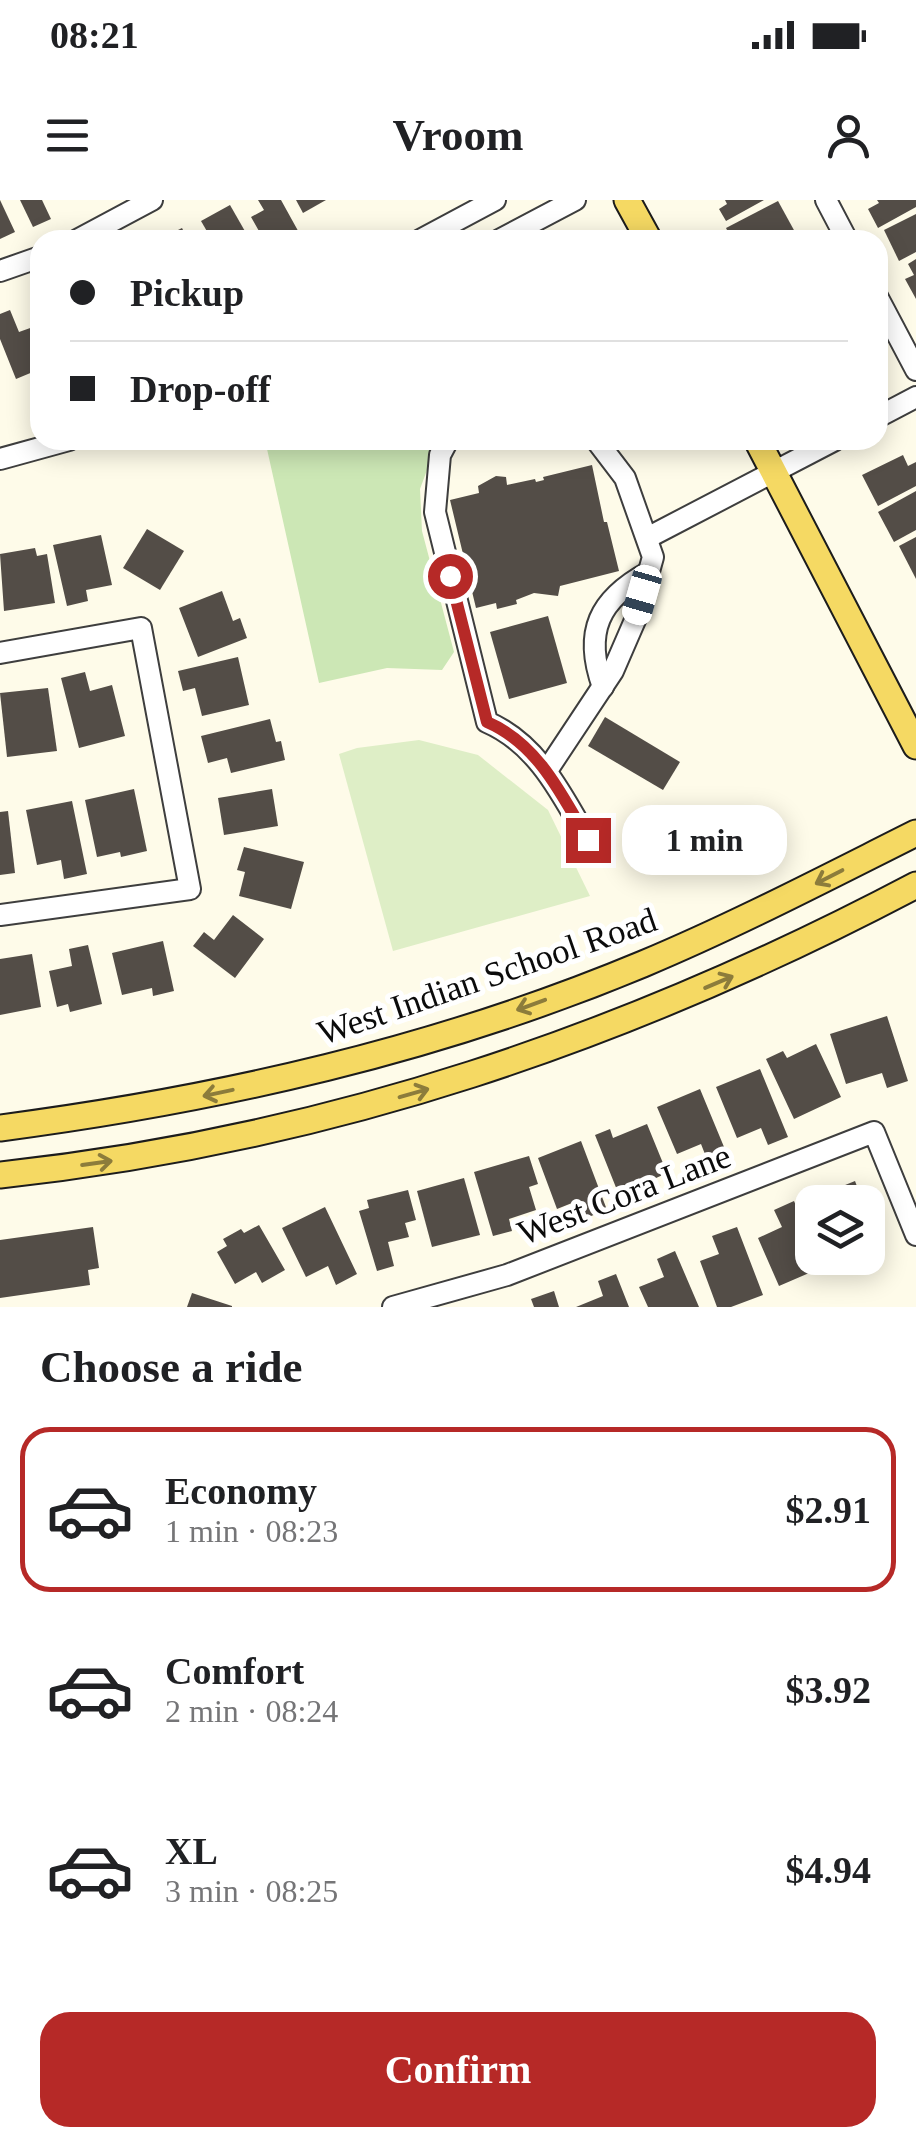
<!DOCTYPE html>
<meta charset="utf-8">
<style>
body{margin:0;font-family:Georgia,serif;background:#f2f2f2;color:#202124;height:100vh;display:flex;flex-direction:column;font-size:38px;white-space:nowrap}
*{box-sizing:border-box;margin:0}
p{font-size:32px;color:#757577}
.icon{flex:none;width:55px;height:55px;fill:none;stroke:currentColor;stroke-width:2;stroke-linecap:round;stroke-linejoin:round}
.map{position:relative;height:1107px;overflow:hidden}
.sheet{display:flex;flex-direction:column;background:#fff;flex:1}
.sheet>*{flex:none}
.hud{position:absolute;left:30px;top:30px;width:858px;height:220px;border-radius:30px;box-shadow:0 5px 25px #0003;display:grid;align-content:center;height:220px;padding:0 40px;background:#fff}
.buttons{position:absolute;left:795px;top:985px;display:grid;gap:20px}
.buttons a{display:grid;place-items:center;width:90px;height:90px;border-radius:20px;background:#fff;box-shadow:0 5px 25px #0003;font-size:50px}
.end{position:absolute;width:45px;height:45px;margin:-22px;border:12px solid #b62927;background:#fff;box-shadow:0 0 0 5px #fff}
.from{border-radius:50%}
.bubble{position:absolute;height:70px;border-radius:30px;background:#fff;box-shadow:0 5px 25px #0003;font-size:32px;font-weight:800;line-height:70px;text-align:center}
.car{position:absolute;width:30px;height:60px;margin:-30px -15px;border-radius:12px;box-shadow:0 0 8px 2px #0007;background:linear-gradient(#fff 24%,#345 0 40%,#fff 0 76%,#345 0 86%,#fff 0)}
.hud b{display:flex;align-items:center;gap:35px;height:95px;font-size:38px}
.hud b+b{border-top:2px solid #e0e0e0}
.hud i{width:25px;height:25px;background:#202124}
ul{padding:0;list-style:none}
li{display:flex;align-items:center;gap:30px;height:165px;margin:0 20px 15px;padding:0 20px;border:5px solid transparent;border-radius:30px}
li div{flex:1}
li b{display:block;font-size:38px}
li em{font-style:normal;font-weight:800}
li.active{border-color:#b62927}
li>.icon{width:90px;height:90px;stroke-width:1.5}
h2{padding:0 40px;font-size:45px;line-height:120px}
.primary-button{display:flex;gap:20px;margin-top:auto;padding:20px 40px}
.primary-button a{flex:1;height:115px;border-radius:30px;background:#b62927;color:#fff;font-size:40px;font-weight:800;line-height:115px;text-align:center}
.status{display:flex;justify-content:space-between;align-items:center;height:70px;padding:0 50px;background:#fff;direction:ltr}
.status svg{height:28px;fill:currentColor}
header{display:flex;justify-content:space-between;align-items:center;height:130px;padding:0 40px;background:#fff;font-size:45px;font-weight:800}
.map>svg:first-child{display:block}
.grass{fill:#cce7b5}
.pitch{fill:#deeec6}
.building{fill:#534d47}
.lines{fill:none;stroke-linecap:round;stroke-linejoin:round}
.minor-casing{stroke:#3e3e3e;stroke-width:24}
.major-casing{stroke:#1c1c1c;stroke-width:29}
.minor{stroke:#fff;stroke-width:20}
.major{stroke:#f5d963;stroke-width:25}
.oneway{stroke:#8c7c3b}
.route{stroke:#b62927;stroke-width:12}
.labels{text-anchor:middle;stroke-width:10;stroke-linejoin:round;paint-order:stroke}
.street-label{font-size:35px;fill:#0b0b0b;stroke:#fff}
</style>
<div class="status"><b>08:21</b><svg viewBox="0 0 49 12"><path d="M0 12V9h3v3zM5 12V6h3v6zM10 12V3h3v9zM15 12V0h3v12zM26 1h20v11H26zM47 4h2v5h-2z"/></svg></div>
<header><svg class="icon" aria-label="menu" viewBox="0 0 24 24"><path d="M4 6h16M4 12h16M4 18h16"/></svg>Vroom<svg class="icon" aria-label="person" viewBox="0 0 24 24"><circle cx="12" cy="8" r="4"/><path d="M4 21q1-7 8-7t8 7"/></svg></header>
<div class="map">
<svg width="916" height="1107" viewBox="0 0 916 1107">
<rect width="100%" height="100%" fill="#fefbe9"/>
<path class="grass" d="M265,240H433L437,243L420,289L422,331L454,452L442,470L387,468L319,483Z"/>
<path class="pitch" d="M419,540L478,555L548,610L590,696L393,751L339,554L357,548Z"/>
<g class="building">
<path d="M0,0L15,32L0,39Z"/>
<path d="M20,0H42L51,19L33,27Z"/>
<path d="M258,0H281L302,38L264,40L251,17L264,10Z"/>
<path d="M296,0H326L303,13Z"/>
<path d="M725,0H764L726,21L719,9L727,4Z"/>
<path d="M877,0H916V7L878,28L868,9L879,3Z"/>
<path d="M778,1L795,32L780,40H732L726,28Z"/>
<path d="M230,5L250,40H212L201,21Z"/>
<path d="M916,14V52L899,61L884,30Z"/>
<path d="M182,28L188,40H165L164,37Z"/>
<path d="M916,59V99L905,79L914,75L908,64Z"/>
<path d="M10,110L19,132L33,127L40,144V169L16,179L0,139V114Z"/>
<path d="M903,255L908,266L916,262V286L878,306L862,275Z"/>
<path d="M592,265L604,322H607L619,371L560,386L558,396L534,393L516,400L517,404L497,409L496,403L476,408L450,300L479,293L478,286L496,276L506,277L507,285L535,279L536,282L544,280L543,277Z"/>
<path d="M916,291V330L894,342L878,312Z"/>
<path d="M147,329L184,351L160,390L123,368Z"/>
<path d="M101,335L112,385L86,390L88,401L67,406L53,345Z"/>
<path d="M916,337V379L899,346Z"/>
<path d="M35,348L37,356L47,354L55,403L4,411L0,354Z"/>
<path d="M222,391L233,421L240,418L247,438L198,457L179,408Z"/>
<path d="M548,416L567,483L509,499L490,432Z"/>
<path d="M238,457L249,505L202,516L195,488L183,491L178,471Z"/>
<path d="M85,472L90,491L112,485L125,536L79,548L61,478Z"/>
<path d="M48,488L57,551L7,557L0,493Z"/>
<path d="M605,517L680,562L663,590L588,546Z"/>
<path d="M270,519L276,542L281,541L285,560L231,573L227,558L208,563L201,536Z"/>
<path d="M134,589L147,651L121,657L120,652L97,657L85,600Z"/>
<path d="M272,589L278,626L224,635L218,598Z"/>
<path d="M72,601L87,674L64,679L61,660L37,665L26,610Z"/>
<path d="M8,611L15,673L0,675V612Z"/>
<path d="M244,647L304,662L291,709L239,696L245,672L237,670Z"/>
<path d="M233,715L264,739L235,778L193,746L204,732L214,740Z"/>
<path d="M163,741L174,791L153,796L152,788L122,795L112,753Z"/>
<path d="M88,745L102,804L70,812L68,804L57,807L49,771L72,766L69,749Z"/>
<path d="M32,754L41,807L0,815V759Z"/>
<path d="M887,816L908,881L887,888L882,873L846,884L830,834Z"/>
<path d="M816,844L841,897L794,919L766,859L783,851L787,858Z"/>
<path d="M760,869L788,937L768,945L761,928L737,938L716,887Z"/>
<path d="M700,889L729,959L710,967L701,944L677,954L657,907Z"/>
<path d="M647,924L667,973L619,995L595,935L610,929L613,938Z"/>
<path d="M581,941L607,1010L583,1019L577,1001L557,1009L538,958Z"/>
<path d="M529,956L538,984L529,987L536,1010L509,1019L512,1031L493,1036L474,972Z"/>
<path d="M464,978L480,1035L432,1047L417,991Z"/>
<path d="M855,981L863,1002H833L828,992Z"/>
<path d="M408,990L416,1020L405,1023L409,1037L388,1042L394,1066L377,1071L359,1011L369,1008L367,1000Z"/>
<path d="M794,1001L812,1043V1058H819L823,1067L779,1086L758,1038L782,1027L774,1010Z"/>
<path d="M325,1007L357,1074L336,1085L328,1066L306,1077L282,1028Z"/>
<path d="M868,1013L882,1049L868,1054Z"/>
<path d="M259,1025L285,1070L262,1083L256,1072L235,1084L217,1052L227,1046L223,1039L241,1029L244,1033Z"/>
<path d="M93,1027L99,1068L88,1070L90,1085L0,1098V1040Z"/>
<path d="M737,1027L763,1095L731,1107H717L700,1061L719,1054L712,1036Z"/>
<path d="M675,1051L699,1107H648L639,1087L664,1077L657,1059Z"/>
<path d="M834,1058H859L838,1066Z"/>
<path d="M616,1074L629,1107H576L603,1096L598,1081Z"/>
<path d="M554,1091L559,1107H534L531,1099Z"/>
<path d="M192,1093L232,1106V1107H187Z"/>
</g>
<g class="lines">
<g class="minor-casing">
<g id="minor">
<path d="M826,0L847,40"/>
<path d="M77,40L152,0"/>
<path d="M420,40L495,0"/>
<path d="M499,40L575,0"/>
<path d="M0,71L40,57"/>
<path d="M878,98L916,170"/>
<path d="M878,217L916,197"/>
<path d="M448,240L440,255L435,312L487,522C538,544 562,595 588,640"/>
<path d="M0,259L69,240"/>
<path d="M647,338L835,240"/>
<path d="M0,453L141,428L190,689L0,715"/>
<path d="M603,487C583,432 599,399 649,372"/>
<path d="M548,569L613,471L636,418L653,357L625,278L596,240"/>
<path d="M393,1107L507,1075L874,932L916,1035"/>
</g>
</g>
<g class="major-casing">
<g id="major">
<path d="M627,0L649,40"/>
<path d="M757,240L916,546"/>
<path d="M0,928C221,899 437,850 643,764C736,725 826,678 916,633"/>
<path d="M0,975C327,940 626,838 916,685"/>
</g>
</g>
<use href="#minor" class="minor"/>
<use href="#major" class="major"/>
</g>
<defs><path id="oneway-shaft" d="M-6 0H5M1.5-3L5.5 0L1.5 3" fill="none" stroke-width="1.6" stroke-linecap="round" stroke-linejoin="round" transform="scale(2.5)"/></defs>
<g class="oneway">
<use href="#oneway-shaft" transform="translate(829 677) rotate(153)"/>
<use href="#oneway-shaft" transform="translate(719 782) rotate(-23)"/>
<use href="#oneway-shaft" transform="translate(531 805) rotate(160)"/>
<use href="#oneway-shaft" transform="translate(218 893) rotate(168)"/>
<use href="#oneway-shaft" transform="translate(414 893) rotate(-16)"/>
<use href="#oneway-shaft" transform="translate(97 963) rotate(-8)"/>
</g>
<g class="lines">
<path class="route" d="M450,376L487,522C538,544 562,595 588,640"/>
</g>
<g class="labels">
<g class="street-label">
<text transform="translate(487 776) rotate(-19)" y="12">West Indian School Road</text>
<text transform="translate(624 994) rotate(-21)" y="12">West Cora Lane</text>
</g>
</g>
</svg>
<div class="buttons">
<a><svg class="icon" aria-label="layers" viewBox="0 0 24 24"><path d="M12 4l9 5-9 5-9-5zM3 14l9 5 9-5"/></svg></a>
</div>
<i class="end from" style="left:450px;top:376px"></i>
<i class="end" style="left:588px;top:640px"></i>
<div class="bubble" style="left:622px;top:605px;width:165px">1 min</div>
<i class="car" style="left:642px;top:395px;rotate:196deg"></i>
<div class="hud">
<b><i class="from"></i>Pickup</b>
<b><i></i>Drop-off</b>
</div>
</div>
<section class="sheet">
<h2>Choose a ride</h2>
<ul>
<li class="active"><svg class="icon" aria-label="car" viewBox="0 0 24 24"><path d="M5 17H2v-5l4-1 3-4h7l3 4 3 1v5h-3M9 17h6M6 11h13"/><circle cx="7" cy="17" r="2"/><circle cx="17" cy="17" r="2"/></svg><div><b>Economy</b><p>1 min · 08:23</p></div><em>$2.91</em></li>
<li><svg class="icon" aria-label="car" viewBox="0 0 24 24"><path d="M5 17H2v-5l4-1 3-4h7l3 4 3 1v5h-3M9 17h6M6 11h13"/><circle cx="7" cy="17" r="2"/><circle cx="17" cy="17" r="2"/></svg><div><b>Comfort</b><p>2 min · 08:24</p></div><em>$3.92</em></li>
<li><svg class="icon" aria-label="car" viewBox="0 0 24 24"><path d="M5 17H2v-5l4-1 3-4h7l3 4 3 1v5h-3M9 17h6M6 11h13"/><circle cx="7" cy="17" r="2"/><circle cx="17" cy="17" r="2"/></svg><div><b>XL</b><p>3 min · 08:25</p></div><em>$4.94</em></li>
</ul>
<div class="primary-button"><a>Confirm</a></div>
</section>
